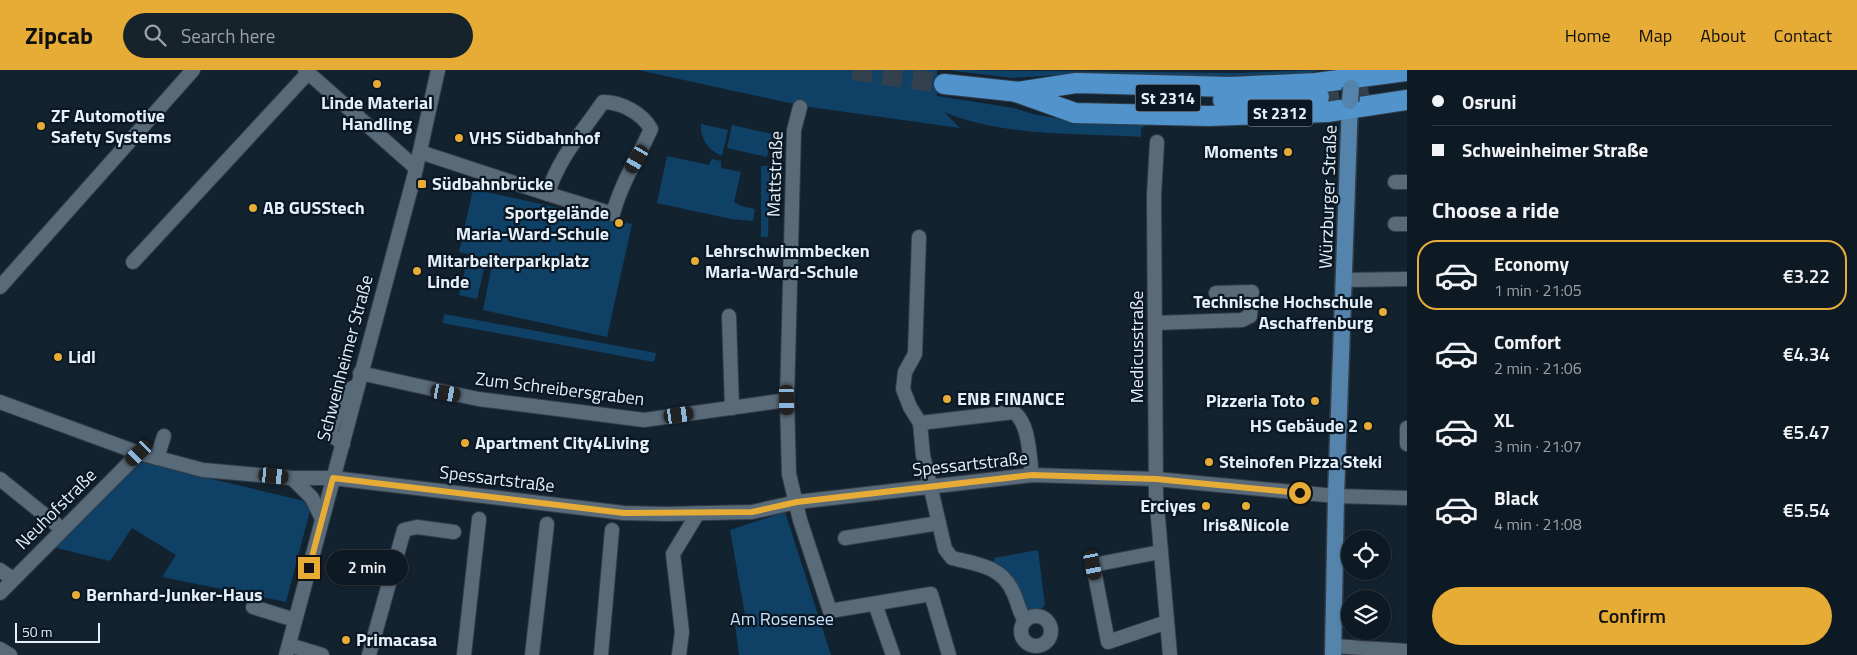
<!DOCTYPE html>
<meta charset="utf-8">
<style>
body{margin:0;font-family:"Titillium Web",sans-serif;background:#17232b;color:#f1f3f6;height:100vh;display:flex;flex-direction:column;font-size:19px;white-space:nowrap}
*{box-sizing:border-box;margin:0}
p{font-size:16px;color:#9ba1a6}
.icon{flex:none;width:28px;height:28px;fill:none;stroke:currentColor;stroke-width:2;stroke-linecap:round;stroke-linejoin:round}
.map{position:relative;flex:1;overflow:hidden}
.details{display:flex;flex-direction:column;background:#0e1a23;width:450px}
.details>*{flex:none}
.guide{display:grid;align-content:center;height:110px;padding:0 25px;background:#0e1a23}
.fabs{position:absolute;left:1341px;top:460px;display:grid;gap:10px}
.fabs a{display:grid;place-items:center;width:50px;height:50px;border-radius:50%;background:#0e1a23;box-shadow:0 1px 4px #0004,0 0 0 1px #2e3841;font-size:25px}
.scale{position:absolute;left:15px;bottom:12px;width:85px;box-sizing:border-box;padding-left:5px;border:2px solid #e5eff8;border-top:0;font-size:14px;line-height:18px;white-space:nowrap;color:#e5eff8;-webkit-text-stroke:4px #0a1825;paint-order:stroke}
.end{position:absolute;width:22px;height:22px;margin:-11px;border:6px solid #e6ac36;background:#111;box-shadow:0 0 0 2px #111}
.from{border-radius:50%}
.bubble{position:absolute;height:35px;border-radius:18px;background:#0e1a23;box-shadow:0 1px 4px #0004,0 0 0 1px #2e3841;font-size:16px;font-weight:600;line-height:35px;text-align:center}
.car{position:absolute;width:15px;height:30px;margin:-15px -8px;border-radius:6px;box-shadow:0 0 4px 1px #0007;background:linear-gradient(#222 24%,#8ab4d8 0 40%,#222 0 76%,#8ab4d8 0 86%,#222 0)}
.guide b{display:flex;align-items:center;gap:18px;height:48px;font-size:19px}
.guide b+b{border-top:1px solid #2e3841}
.guide i{width:12px;height:12px;background:#f1f3f6}
ul{padding:0;list-style:none}
li{display:flex;align-items:center;gap:15px;height:70px;margin:0 10px 8px;padding:0 15px;border:2px solid transparent;border-radius:20px}
li div{flex:1}
li b{display:block;font-size:19px}
li em{font-style:normal;font-weight:600}
li.on{border-color:#e6ac36}
li>.icon{width:45px;height:45px;stroke-width:1.5}
h2{padding:0 25px;font-size:22px;line-height:60px}
.cta{display:flex;gap:10px;margin-top:auto;padding:10px 25px}
.cta a{flex:1;height:58px;border-radius:30px;background:#e6ac36;color:#111;font-size:20px;font-weight:600;line-height:58px;text-align:center}
header{display:flex;align-items:center;gap:30px;box-sizing:border-box;height:70px;padding:0 25px;background:#e6ac36;color:#111}
header strong{font-size:24px}
nav{display:flex;gap:28px;margin-inline-start:auto;font-size:18px}
.search{width:350px;height:45px;background:#17232b;display:flex;align-items:center;gap:12px;box-sizing:border-box;padding:0 18px;border-radius:28px;color:#9ba1a6;font-size:19px}
main{display:flex;flex:1;min-height:0}
.map>svg:first-child{display:block}
.green{fill:#0f4167}
.lines{fill:none;stroke-linecap:round;stroke-linejoin:round}
.highway-tunnel{stroke:#32414d;stroke-width:20;stroke-dasharray:20 10;stroke-linecap:butt}
.minor-casing{stroke:#333d48;stroke-width:16}
.major-casing{stroke:#333d48;stroke-width:19}
.highway-casing{stroke:#333d48;stroke-width:22}
.minor{stroke:#596a79;stroke-width:14}
.major{stroke:#5483ab;stroke-width:16}
.highway{stroke:#5193cc;stroke-width:20}
.major-bridge-casing{stroke:#333d48;stroke-width:19;stroke-linecap:butt}
.major-bridge{stroke:#5483ab;stroke-width:16}
.route{stroke:#e6ac36;stroke-width:6}
.poi-dot{fill:#e6ac36;stroke:#0a1825;stroke-width:2}
.labels{text-anchor:middle;stroke-width:4.5;stroke-linejoin:round;paint-order:stroke}
.shield{fill:#0a1825;stroke:#a3aeb9;stroke-width:1}
.shield-label{font-size:16px;font-weight:bold;fill:#e5eff8}
.poi-label{font-size:18px;font-weight:bold;fill:#e5eff8;stroke:#0a1825;text-anchor:start}
.street-label{font-size:18px;fill:#e5eff8;stroke:#0a1825}
.park-label{font-size:18px;fill:#c6e2fb;stroke:#0a1825}
</style>
<header>
<strong>Zipcab</strong>
<div class="search"><svg class="icon" aria-label="search" viewBox="0 0 24 24"><circle cx="10" cy="10" r="6"/><path d="M15 15l6 6"/></svg>Search here</div>
<nav><a>Home</a><a>Map</a><a>About</a><a>Contact</a></nav>
</header>
<main>
<div class="map">
<svg width="1407" height="585" viewBox="0 0 1407 585">
<rect width="100%" height="100%" fill="#13222f"/>
<g class="green">
<path d="M638,0H937V26L1014,38L1033,44L1067,50L1148,52L1141,59V67C1077,63 1004,67 944,42L960,58L803,36Z"/>
<path d="M947,0L1239,3L1318,0L1311,3L1183,8L1057,5L1012,8Z"/>
<path d="M701,54L728,60L722,86C708,80 700,69 701,54Z"/>
<path d="M732,55L772,64L767,87L727,78Z"/>
<path d="M667,86L709,95L712,89L721,91V98L741,102L734,132L741,136L755,139L753,151L731,149L657,133Z"/>
<path d="M761,96H770L768,167H761Z"/>
<path d="M473,119L632,154L607,267L483,240L493,190L459,182Z"/>
<path d="M467,191L485,195L477,229L459,225Z"/>
<path d="M444,244L656,283L654,292L443,253Z"/>
<path d="M137,391L312,433L286,532L162,507L176,485L132,458L110,491L53,477Z"/>
<path d="M785,442L831,585H739L735,553L746,550L730,460Z"/>
<path d="M1038,480L1045,535L1040,540L1028,542L1022,538L994,492V488Z"/>
</g>
<g class="lines">
<g class="highway-tunnel">
<path d="M853,0L944,14"/>
<path d="M1319,27L1377,22"/>
</g>
<g class="minor-casing">
<g id="minor">
<path d="M305,0L416,98"/>
<path d="M603,32C621,32 642,43 651,59C638,88 621,113 613,144L548,124C557,90 583,61 603,32Z"/>
<path d="M800,37L794,60L787,330L789,404L800,450L830,541L931,524L949,585"/>
<path d="M1157,72L1154,126L1156,425L1170,585"/>
<path d="M420,82L548,124"/>
<path d="M1395,112H1407"/>
<path d="M1395,154H1407"/>
<path d="M919,167L915,284L905,302L903,319L910,337L920,353L923,385L945,479L952,488C976,494 1002,496 1013,522C1018,532 1019,542 1025,551"/>
<path d="M133,192L308,3"/>
<path d="M1345,210L1407,209"/>
<path d="M0,217L193,0"/>
<path d="M729,246L732,338"/>
<path d="M1155,253L1242,250L1250,246L1252,222L1216,223"/>
<path d="M360,303L478,329L644,350L787,330"/>
<path d="M0,332L139,383L203,400L292,408H333L624,443L666,444L752,442L797,432L1032,405L1156,409L1336,426L1407,428"/>
<path d="M920,353L1014,342C1030,355 1029,386 1032,405"/>
<path d="M1407,358V374"/>
<path d="M343,374L330,364L343,322L357,316"/>
<path d="M157,388L164,366"/>
<path d="M292,408L312,428L322,449"/>
<path d="M0,409L62,459"/>
<path d="M845,468L939,453"/>
<path d="M1160,482L1093,495L1108,572L1167,552"/>
<path d="M0,500L13,509"/>
<path d="M0,523L139,383"/>
<path d="M875,534L893,585"/>
<path d="M253,537L295,550"/>
<circle cx="1036" cy="561" r="15"/>
<path d="M289,575L322,585"/>
<path d="M1334,576L1407,581"/>
<path d="M0,579L10,585"/>
<path d="M286,585L415,103L438,0"/>
<path d="M369,585L404,460L417,457L454,462"/>
<path d="M464,585L479,449"/>
<path d="M532,585L547,454"/>
<path d="M601,585L612,460"/>
<path d="M679,585L682,562L673,484L698,443"/>
</g>
</g>
<g class="major-casing">
<path id="major" d="M1333,585L1336,426L1350,31"/>
</g>
<g class="highway-casing">
<g id="highway">
<path d="M944,14L1029,23"/>
<path d="M1016,22L1075,43L1209,46L1327,42L1407,30"/>
<path d="M1018,22L1076,13L1231,17L1316,13L1407,1"/>
<path d="M1223,30H1264L1319,27"/>
</g>
</g>
<use href="#minor" class="minor"/>
<use href="#major" class="major"/>
<use href="#highway" class="highway"/>
<g class="major-bridge-casing">
<path id="major-bridge" d="M1350,31L1351,18"/>
</g>
<use href="#major-bridge" class="major-bridge"/>
</g>
<g class="lines">
<path class="route" d="M309,498L333,408L624,443L752,442L797,432L1032,405L1156,409L1300,423"/>
</g>
<g class="poi-dot">
<circle cx="377" cy="14" r="5"/>
<circle cx="41" cy="56" r="5"/>
<circle cx="459" cy="68" r="5"/>
<circle cx="1288" cy="82" r="5"/>
<rect x="417" y="109" width="10" height="10" rx="2.5"/>
<circle cx="253" cy="138" r="5"/>
<circle cx="619" cy="153" r="5"/>
<circle cx="695" cy="191" r="5"/>
<circle cx="417" cy="201" r="5"/>
<circle cx="1383" cy="242" r="5"/>
<circle cx="58" cy="287" r="5"/>
<circle cx="947" cy="329" r="5"/>
<circle cx="1315" cy="331" r="5"/>
<circle cx="1368" cy="356" r="5"/>
<circle cx="465" cy="373" r="5"/>
<circle cx="1209" cy="392" r="5"/>
<circle cx="1206" cy="436" r="5"/>
<circle cx="1246" cy="436" r="5"/>
<circle cx="76" cy="525" r="5"/>
<circle cx="346" cy="570" r="5"/>
</g>
<g class="labels">
<g class="shield">
<rect x="1135.5" y="14.5" width="65" height="27" rx="4"/>
<rect x="1247.5" y="29.5" width="65" height="27" rx="4"/>
</g>
<g class="shield-label">
<text x="1168" y="34">St 2314</text>
<text x="1280" y="49">St 2312</text>
</g>
<g class="poi-label">
<text x="377" y="39" text-anchor="middle">Linde Material<tspan x="377" dy="21">Handling</tspan></text>
<text x="51" y="52">ZF Automotive<tspan x="51" dy="21">Safety Systems</tspan></text>
<text x="469" y="74">VHS Südbahnhof</text>
<text x="1278" y="88" text-anchor="end">Moments</text>
<text x="432" y="120">Südbahnbrücke</text>
<text x="263" y="144">AB GUSStech</text>
<text x="609" y="149" text-anchor="end">Sportgelände<tspan x="609" dy="21">Maria-Ward-Schule</tspan></text>
<text x="705" y="187">Lehrschwimmbecken<tspan x="705" dy="21">Maria-Ward-Schule</tspan></text>
<text x="427" y="197">Mitarbeiterparkplatz<tspan x="427" dy="21">Linde</tspan></text>
<text x="1373" y="238" text-anchor="end">Technische Hochschule<tspan x="1373" dy="21">Aschaffenburg</tspan></text>
<text x="68" y="293">Lidl</text>
<text x="957" y="335">ENB FINANCE</text>
<text x="1305" y="337" text-anchor="end">Pizzeria Toto</text>
<text x="1358" y="362" text-anchor="end">HS Gebäude 2</text>
<text x="475" y="379">Apartment City4Living</text>
<text x="1219" y="398">Steinofen Pizza Steki</text>
<text x="1196" y="442" text-anchor="end">Erciyes</text>
<text x="1246" y="461" text-anchor="middle">Iris&amp;Nicole</text>
<text x="86" y="531">Bernhard-Junker-Haus</text>
<text x="356" y="576">Primacasa</text>
</g>
<g class="street-label">
<text transform="translate(775 104) rotate(-88)" y="6">Mattstraße</text>
<text transform="translate(1328 127) rotate(-88)" y="6">Würzburger Straße</text>
<text transform="translate(1137 277) rotate(-90)" y="6">Medicusstraße</text>
<text transform="translate(345 288) rotate(-75)" y="6">Schweinheimer Straße</text>
<text transform="translate(560 319) rotate(7)" y="6">Zum Schreibersgraben</text>
<text transform="translate(970 394) rotate(-6)" y="6">Spessartstraße</text>
<text transform="translate(497 409) rotate(7)" y="6">Spessartstraße</text>
<text transform="translate(56 439) rotate(-45)" y="6">Neuhofstraße</text>
</g>
<g class="park-label">
<text x="782" y="555">Am Rosensee</text>
</g>
</g>
</svg>
<div class="fabs">
<a><svg class="icon" aria-label="locate" viewBox="0 0 24 24"><circle cx="12" cy="12" r="6"/><path d="M12 2v4M12 18v4M2 12h4M18 12h4"/></svg></a>
<a><svg class="icon" aria-label="layers" viewBox="0 0 24 24"><path d="M12 4l9 5-9 5-9-5zM3 14l9 5 9-5"/></svg></a>
</div>
<div class="scale">50 m</div>
<i class="end from" style="left:1300px;top:423px"></i>
<i class="end" style="left:309px;top:498px"></i>
<div class="bubble" style="left:326px;top:480px;width:82px">2 min</div>
<i class="car" style="left:637px;top:89px;rotate:210deg"></i>
<i class="car" style="left:446px;top:323px;rotate:100deg"></i>
<i class="car" style="left:787px;top:330px;rotate:179deg"></i>
<i class="car" style="left:679px;top:345px;rotate:82deg"></i>
<i class="car" style="left:139px;top:383px;rotate:226deg"></i>
<i class="car" style="left:274px;top:406px;rotate:96deg"></i>
<i class="car" style="left:1093px;top:495px;rotate:169deg"></i>
</div>
<section class="details">
<div class="guide">
<b><i class="from"></i>Osruni</b>
<b><i></i>Schweinheimer Straße</b>
</div>
<h2>Choose a ride</h2>
<ul>
<li class="on"><svg class="icon" aria-label="car" viewBox="0 0 24 24"><path d="M5 17H2v-5l4-1 3-4h7l3 4 3 1v5h-3M9 17h6M6 11h13"/><circle cx="7" cy="17" r="2"/><circle cx="17" cy="17" r="2"/></svg><div><b>Economy</b><p>1 min · 21:05</p></div><em>€3.22</em></li>
<li><svg class="icon" aria-label="car" viewBox="0 0 24 24"><path d="M5 17H2v-5l4-1 3-4h7l3 4 3 1v5h-3M9 17h6M6 11h13"/><circle cx="7" cy="17" r="2"/><circle cx="17" cy="17" r="2"/></svg><div><b>Comfort</b><p>2 min · 21:06</p></div><em>€4.34</em></li>
<li><svg class="icon" aria-label="car" viewBox="0 0 24 24"><path d="M5 17H2v-5l4-1 3-4h7l3 4 3 1v5h-3M9 17h6M6 11h13"/><circle cx="7" cy="17" r="2"/><circle cx="17" cy="17" r="2"/></svg><div><b>XL</b><p>3 min · 21:07</p></div><em>€5.47</em></li>
<li><svg class="icon" aria-label="car" viewBox="0 0 24 24"><path d="M5 17H2v-5l4-1 3-4h7l3 4 3 1v5h-3M9 17h6M6 11h13"/><circle cx="7" cy="17" r="2"/><circle cx="17" cy="17" r="2"/></svg><div><b>Black</b><p>4 min · 21:08</p></div><em>€5.54</em></li>
</ul>
<div class="cta"><a>Confirm</a></div>
</section>
</main>
